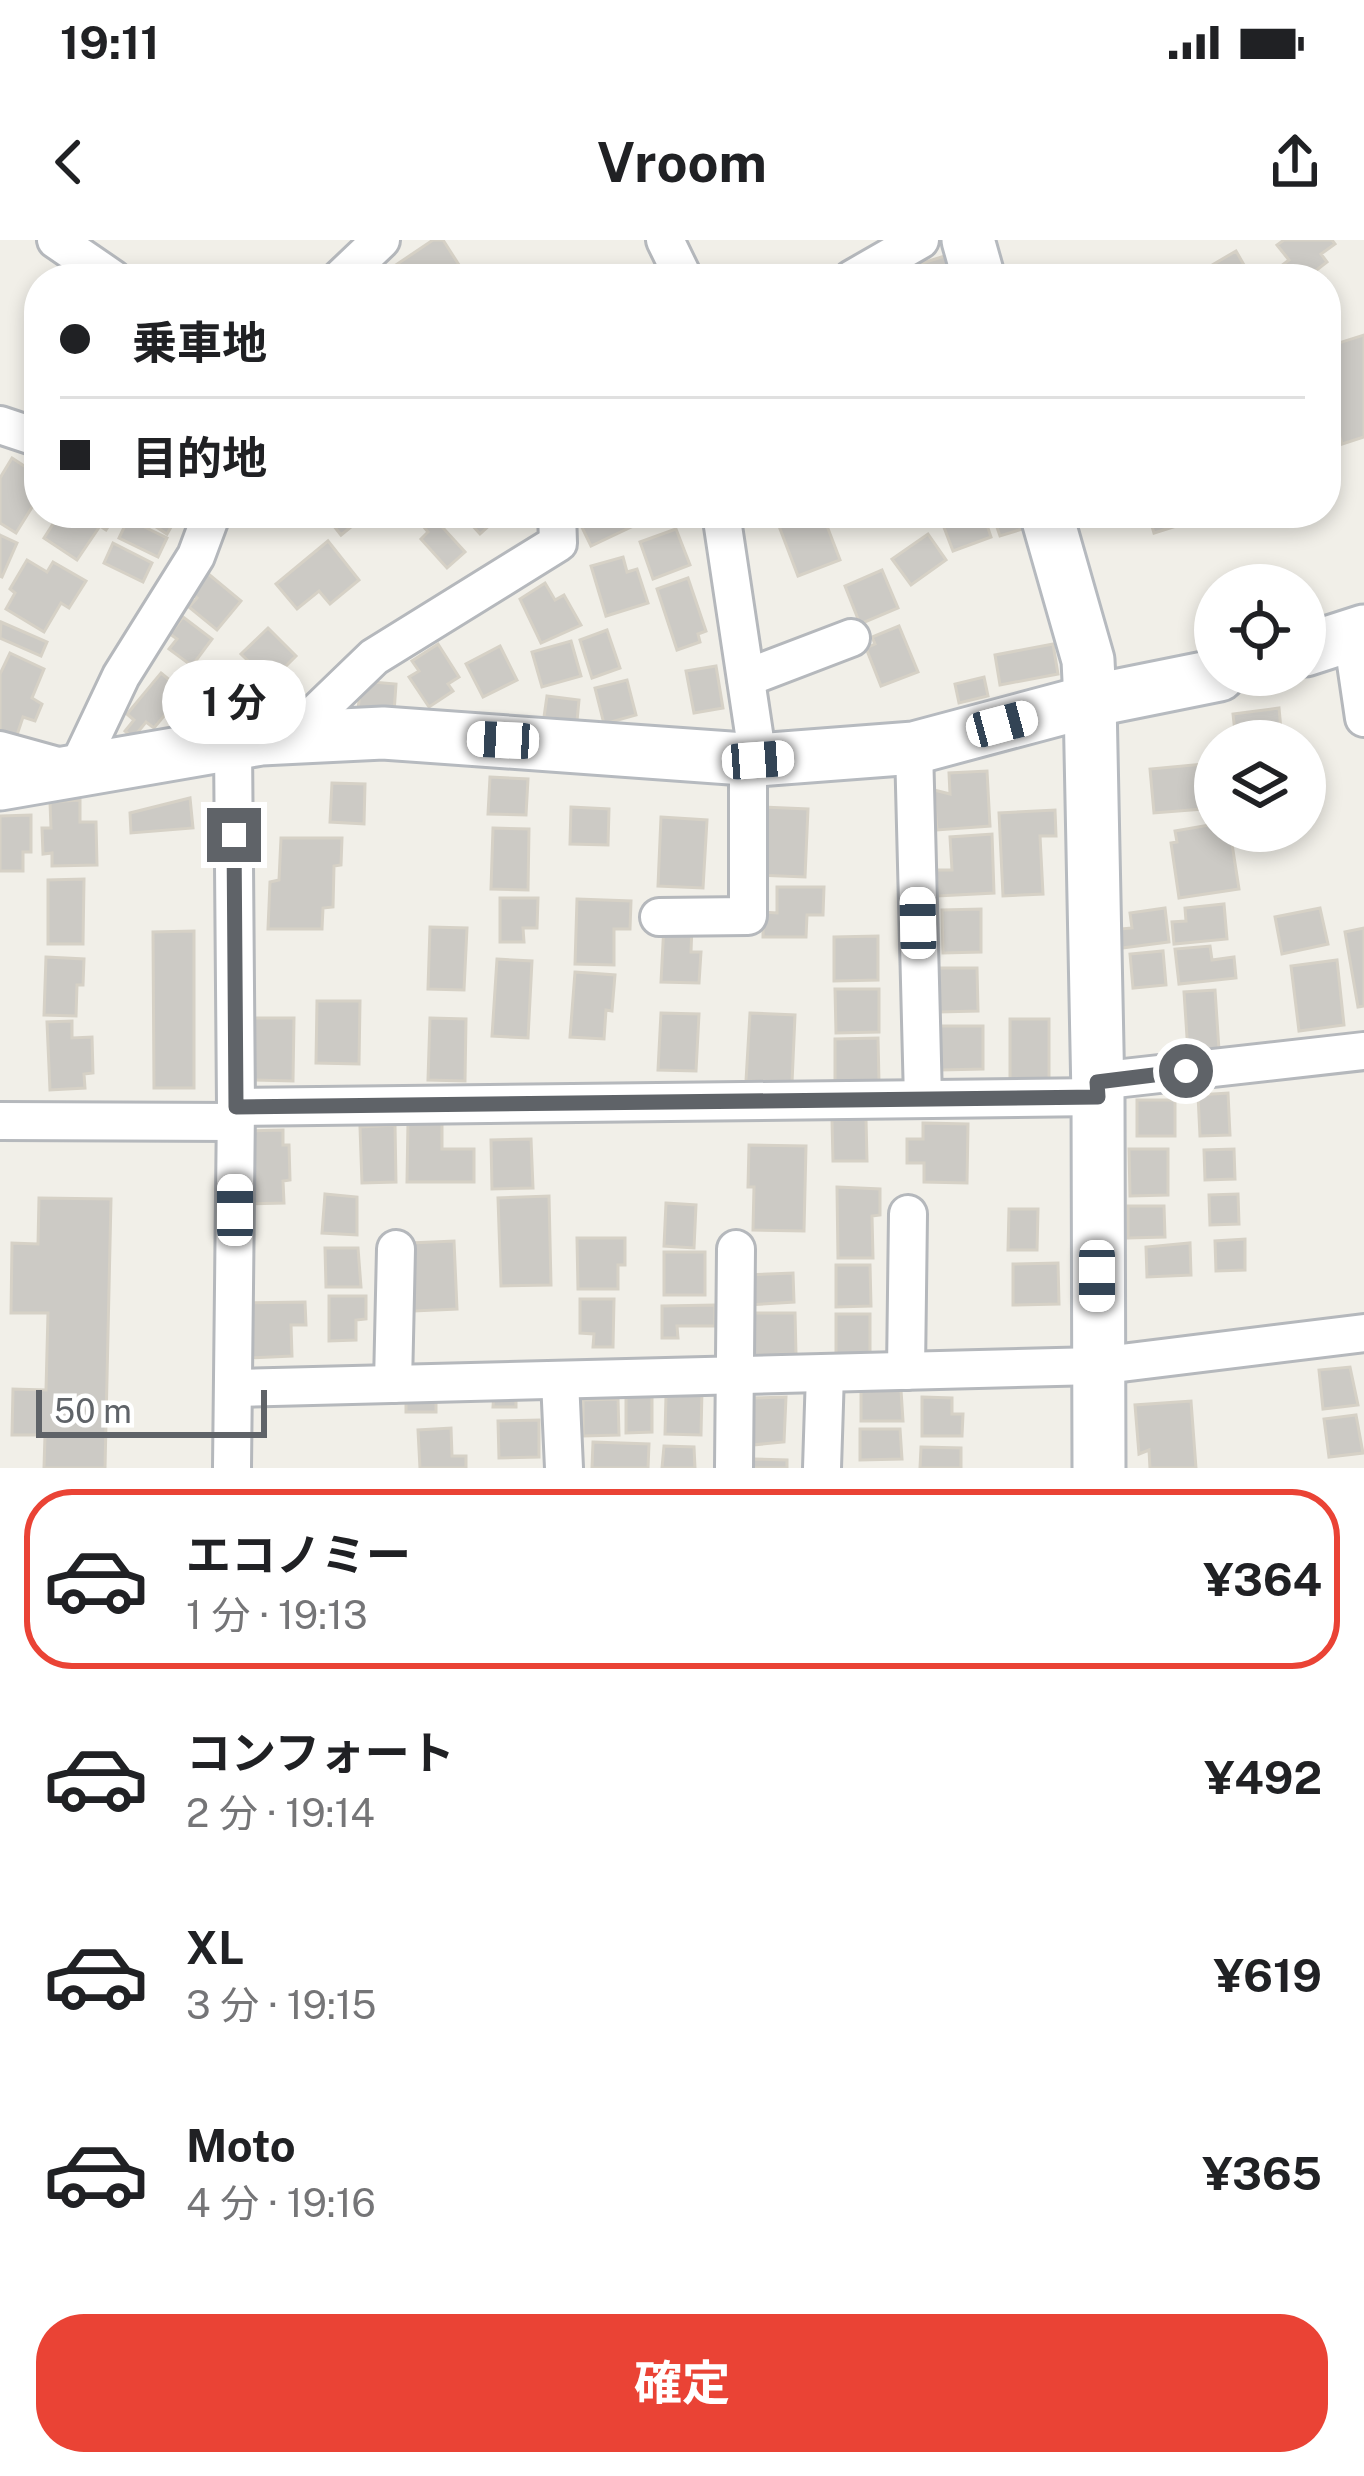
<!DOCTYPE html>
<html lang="ja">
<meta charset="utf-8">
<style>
body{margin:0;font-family:"Public Sans","Noto Sans JP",sans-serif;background:#f2f2f2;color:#202124;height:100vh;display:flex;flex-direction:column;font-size:45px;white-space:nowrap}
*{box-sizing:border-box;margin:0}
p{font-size:39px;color:#757577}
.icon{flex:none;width:66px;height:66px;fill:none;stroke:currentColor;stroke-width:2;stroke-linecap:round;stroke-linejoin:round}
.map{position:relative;height:1228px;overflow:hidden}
.details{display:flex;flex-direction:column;background:#fff;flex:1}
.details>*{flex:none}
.top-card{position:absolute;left:24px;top:24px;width:1317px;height:264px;border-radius:48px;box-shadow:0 6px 18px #0003;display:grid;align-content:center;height:264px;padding:0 36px;background:#fff}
.controls{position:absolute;left:1194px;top:324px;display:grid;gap:24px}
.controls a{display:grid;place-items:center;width:132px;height:132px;border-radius:50%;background:#fff;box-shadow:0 6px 18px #0003;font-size:60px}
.scale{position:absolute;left:36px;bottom:30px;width:231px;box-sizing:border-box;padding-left:12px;border:6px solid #5f6368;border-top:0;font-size:33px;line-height:42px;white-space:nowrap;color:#5f6368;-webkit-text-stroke:9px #fff;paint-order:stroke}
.end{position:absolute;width:54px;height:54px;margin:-27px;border:15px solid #5f6368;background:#fff;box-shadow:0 0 0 6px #fff}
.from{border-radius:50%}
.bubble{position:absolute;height:84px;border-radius:42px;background:#fff;box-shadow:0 6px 18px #0003;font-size:39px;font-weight:700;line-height:84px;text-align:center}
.car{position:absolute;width:36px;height:72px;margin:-36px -18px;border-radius:15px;box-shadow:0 0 9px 3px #0007;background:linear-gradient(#fff 24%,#345 0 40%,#fff 0 76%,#345 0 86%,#fff 0)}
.top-card b{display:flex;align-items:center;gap:42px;height:114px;font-size:45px}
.top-card b+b{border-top:3px solid #e0e0e0}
.top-card i{width:30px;height:30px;background:#202124}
ul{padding:21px 0 0;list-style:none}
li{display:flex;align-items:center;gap:36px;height:180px;margin:0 24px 18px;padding:0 12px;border:6px solid transparent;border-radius:48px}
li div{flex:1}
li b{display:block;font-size:45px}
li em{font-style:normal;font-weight:700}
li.current{border-color:#ea4335}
li>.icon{width:108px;height:108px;stroke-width:1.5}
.cta{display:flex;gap:24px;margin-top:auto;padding:24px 36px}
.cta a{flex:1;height:138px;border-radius:48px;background:#ea4335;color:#fff;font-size:48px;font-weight:700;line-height:138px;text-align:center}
.status{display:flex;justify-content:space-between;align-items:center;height:84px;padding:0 60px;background:#fff;direction:ltr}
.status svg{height:33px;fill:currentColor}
header{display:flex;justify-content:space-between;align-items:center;height:156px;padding:0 36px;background:#fff;font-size:54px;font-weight:700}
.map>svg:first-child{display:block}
.building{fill:#cccac5;stroke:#d6d1c6;stroke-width:3}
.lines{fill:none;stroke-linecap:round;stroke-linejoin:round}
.street-casing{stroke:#b5b8bc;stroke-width:42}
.secondary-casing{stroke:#b6babf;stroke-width:57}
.street{stroke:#fff;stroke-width:36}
.secondary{stroke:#fff;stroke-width:51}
.route{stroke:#5f6368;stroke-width:15}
</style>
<div class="status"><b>19:11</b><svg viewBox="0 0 49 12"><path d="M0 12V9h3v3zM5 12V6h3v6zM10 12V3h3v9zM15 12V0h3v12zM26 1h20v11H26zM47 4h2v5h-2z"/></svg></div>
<header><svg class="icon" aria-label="back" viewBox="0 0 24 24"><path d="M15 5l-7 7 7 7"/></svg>Vroom<svg class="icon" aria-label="share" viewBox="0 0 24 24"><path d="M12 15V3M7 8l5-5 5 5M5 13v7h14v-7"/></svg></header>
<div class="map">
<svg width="1364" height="1228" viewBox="0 0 1364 1228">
<rect width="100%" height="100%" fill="#f1efe8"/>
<g class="building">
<path d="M433,0H443L468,39H383L381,35Z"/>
<path d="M1284,0H1332L1335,4L1321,14L1327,22L1305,39H1291L1281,26L1289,20L1277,5Z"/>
<path d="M1236,11L1248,32L1240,35L1243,39H1213L1207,28Z"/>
<path d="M945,16L951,39H920L916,25Z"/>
<path d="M1327,41L1339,79L1326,84V42Z"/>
<path d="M1364,95V197L1342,204L1326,151V107Z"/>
<path d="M12,218L35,233L30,241L39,247V256L16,293L0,283V238Z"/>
<path d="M60,273H117L106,290L100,286L77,320L44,298Z"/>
<path d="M135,273H179L167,294Z"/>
<path d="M329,273H368L341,295L326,276Z"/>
<path d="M461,273H503L480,294Z"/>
<path d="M575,273H624L631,287L591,306Z"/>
<path d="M774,273H822L840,320L798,336Z"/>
<path d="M951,273H983L991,297L953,311L940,277Z"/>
<path d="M992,273H1027L1032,286L1000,296Z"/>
<path d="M1148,273H1217L1154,293Z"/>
<path d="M433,277L465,312L447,328L421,299L428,292L423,286Z"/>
<path d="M128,279L167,298L158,317L119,298Z"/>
<path d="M676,289L690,325L653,339L640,302Z"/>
<path d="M928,294L946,320L911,345L892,319Z"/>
<path d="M0,295L17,303L2,337L0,336Z"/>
<path d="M328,301L359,340L330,364L319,351L297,369L276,344Z"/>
<path d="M113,303L152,323L143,342L104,323Z"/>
<path d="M623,317L627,332L637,329L648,363L606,376L591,326Z"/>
<path d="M27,320L47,332L53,322L86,341L69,368L61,363L44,392L6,369L15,353L10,349Z"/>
<path d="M882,330L898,368L860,384L845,346Z"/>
<path d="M206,332L241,361L217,390L189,367L197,358L190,352Z"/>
<path d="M688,338L706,391L698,394L700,402L677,410L657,349Z"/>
<path d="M545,343L555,360L564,355L581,385L541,403L520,359Z"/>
<path d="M183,377L212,399L192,426L169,409L177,399L170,394Z"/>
<path d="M1,382L47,402L41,416L0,398Z"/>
<path d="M899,386L918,432L881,446L866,408L875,404L872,397Z"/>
<path d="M268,388L296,416L270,442L241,414Z"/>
<path d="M607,390L620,428L592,438L580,400Z"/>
<path d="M571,401L581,436L542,447L532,412Z"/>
<path d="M438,404L459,437L448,444L453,451L429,467L409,437L419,431L412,421Z"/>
<path d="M1053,404L1058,434L1000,445L995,415Z"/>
<path d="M500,406L517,440L483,457L466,424Z"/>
<path d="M10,413L44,429L32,458L42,464L35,481L23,477L16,498L0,491V434Z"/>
<path d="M226,425L250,450L217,483L193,458Z"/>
<path d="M716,426L723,468L694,473L686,431Z"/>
<path d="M161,433L184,452L154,488L146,482L133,498L125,491L134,480L127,474Z"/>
<path d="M984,437L988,456L959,463L955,444Z"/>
<path d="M627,440L636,475L604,484L595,448Z"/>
<path d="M361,441L396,444L394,473L358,470Z"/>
<path d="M547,456L579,460L577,481L544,477Z"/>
<path d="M1279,468L1282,501H1236L1233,474Z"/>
<path d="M1215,523V568L1154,573L1150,529Z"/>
<path d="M987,531L990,586L937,590L934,550L950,554L949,533Z"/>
<path d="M490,537L528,539L526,575L488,574Z"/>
<path d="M332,543L365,544L364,584L330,582Z"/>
<path d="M190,558L193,588L131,593L130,573Z"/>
<path d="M80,560V582H96L97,625L52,626V613L43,614L42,588H51L50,562Z"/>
<path d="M571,567L609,569L608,605L570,604Z"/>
<path d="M762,567L808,569L805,637L759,635Z"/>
<path d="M1055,570L1056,596H1040L1043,654L1003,656L999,573Z"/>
<path d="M31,575V612H23V631H0V576Z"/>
<path d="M661,577L707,580L703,648L658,646Z"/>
<path d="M1215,584V591H1230L1239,649L1179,658L1171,603L1177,602L1175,591Z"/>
<path d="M493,588L529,589L528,650L491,649Z"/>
<path d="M992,594L994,653L938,656L936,630H952L950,597Z"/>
<path d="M281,598H342L341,625L334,626L333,667L323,668L322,689H268L270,642L279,640Z"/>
<path d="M84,639L83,704H48V640Z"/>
<path d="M777,647H824L823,675H807L806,697H763V672L777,673Z"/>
<path d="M500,658H538L537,688H523L524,702H500Z"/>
<path d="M577,659L631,661L630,689H614V725L575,724Z"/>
<path d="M1224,664L1227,699L1174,704L1172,682L1186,681L1185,668Z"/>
<path d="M1165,668L1169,702L1122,708L1120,689L1132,688L1130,673Z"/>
<path d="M1320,668L1328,704L1282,714L1275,677Z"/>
<path d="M981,669V712L943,713L942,670Z"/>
<path d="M664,684L692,685L691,712H701L699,743L661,742Z"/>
<path d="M430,687L467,688L464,750L428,749Z"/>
<path d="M1364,688V766L1358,767L1345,692Z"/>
<path d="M194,691V848H154L153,692Z"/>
<path d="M878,696V740L834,741V697Z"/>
<path d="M1210,706L1212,720L1234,717L1236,738L1179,744L1175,709Z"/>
<path d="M1163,711L1166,745L1133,748L1130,714Z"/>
<path d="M46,717L84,719L83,745H77L76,776L44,775Z"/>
<path d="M497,719L532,721L528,798L492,796Z"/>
<path d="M1337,720L1344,785L1299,791L1291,726Z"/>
<path d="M939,728H977L978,771L939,772Z"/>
<path d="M575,732L615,735L612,771L606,770L604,799L570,797Z"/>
<path d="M835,749H879V792L836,793Z"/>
<path d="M1215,750L1219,810L1188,812L1184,752Z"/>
<path d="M317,761H360L359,824L316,823Z"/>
<path d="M661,773L699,774L696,831L658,830Z"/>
<path d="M750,773L795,775L792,843L746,841Z"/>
<path d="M251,778H294L293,841L250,840Z"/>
<path d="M430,778L466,779L465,841L428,840Z"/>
<rect x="1010" y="779" width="39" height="60"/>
<path d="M72,781V798L92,797L93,833L84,834L85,848L50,850L47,782Z"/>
<path d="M939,786H983V829L940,830Z"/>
<path d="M878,798L879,842L835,843V799Z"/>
<path d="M1228,853L1230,895L1200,896L1198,855Z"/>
<rect x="1137" y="860" width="38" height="36"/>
<path d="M866,879L867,921H833L832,880Z"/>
<path d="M408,882H442V909H474V942H407Z"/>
<path d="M923,883L968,884L967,943L924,942V923H907V899H923Z"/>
<path d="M395,885L396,942L362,943L360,887Z"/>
<path d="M283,890V905H289L290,940L283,941L284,963L241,964L239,891Z"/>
<path d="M531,899L533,948L492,949L491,900Z"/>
<path d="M749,905L806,906L804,991L753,990L754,947H748Z"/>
<path d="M1129,909H1168V955L1130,956Z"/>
<path d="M1234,909L1235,939L1205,940L1204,910Z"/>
<path d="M837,947L880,949V975L872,976L873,1018H838Z"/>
<path d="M325,954L357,957V995L322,993Z"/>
<path d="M1238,954L1239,984L1210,985L1209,955Z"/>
<path d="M549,956L551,1045L501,1046L498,958Z"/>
<path d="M39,958L111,959L105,1228H44L45,1195H12L13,1149L46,1150L48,1073H11L12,1003L38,1004Z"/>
<path d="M666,963L696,965L694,1008L664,1006Z"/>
<path d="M1128,966H1164L1165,997L1128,998Z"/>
<path d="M1009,969H1038L1037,1010H1008Z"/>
<path d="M577,998H625V1025H618V1049H578Z"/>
<path d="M1245,999V1030L1216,1031L1215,1001Z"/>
<path d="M454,1001L457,1069L414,1071L411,1003Z"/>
<path d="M1190,1003L1191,1035L1147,1037L1146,1007Z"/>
<path d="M325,1008H358L361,1047H326Z"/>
<rect x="664" y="1012" width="41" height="43"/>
<path d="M1058,1023L1059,1064L1013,1065V1024Z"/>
<path d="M836,1025H870L871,1066L836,1067Z"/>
<path d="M793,1033L794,1062L747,1065L745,1035Z"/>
<path d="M329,1056H366V1079L356,1080V1100L329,1101Z"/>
<path d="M580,1059H614L613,1107H593L594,1094L580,1093Z"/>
<path d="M305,1062L306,1085H291L292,1116L247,1118L246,1063Z"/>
<path d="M715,1065V1086H677L678,1098H662V1066Z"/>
<path d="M749,1073H795L796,1114L749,1115Z"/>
<path d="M836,1074H870V1115L836,1116Z"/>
<path d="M1350,1127L1358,1165L1323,1169L1319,1130Z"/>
<path d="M680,1149H702L701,1195L665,1194L666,1156H680Z"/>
<rect x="406" y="1150" width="30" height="22"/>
<path d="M901,1150L903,1181H861V1151Z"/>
<path d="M494,1151L516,1152V1167H493Z"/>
<path d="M626,1152H652V1192L626,1193Z"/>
<path d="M786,1157L784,1202L752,1205L751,1158Z"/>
<path d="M922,1157L952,1158V1174H963L962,1196H922Z"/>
<path d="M618,1159L619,1195L583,1196V1160Z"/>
<path d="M1191,1161L1196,1228H1150L1149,1210L1139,1214L1135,1165Z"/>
<path d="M1356,1175L1363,1213L1329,1217L1324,1179Z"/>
<path d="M539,1180V1217L499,1218L498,1181Z"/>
<path d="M451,1188L452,1216H466V1228H420L418,1190Z"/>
<path d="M860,1189H900L902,1219L860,1220Z"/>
<path d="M593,1202L649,1204L648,1228H592Z"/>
<path d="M664,1206L694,1207L695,1228H662Z"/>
<path d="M921,1207L961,1208V1228H920Z"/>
<path d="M753,1219L787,1220V1228H752Z"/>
</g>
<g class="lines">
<g class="street-casing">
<g id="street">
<path d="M56,0L113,39"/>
<path d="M665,0L684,39"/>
<path d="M340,39L381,0"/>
<path d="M852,39L920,0"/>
<path d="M0,185L39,198"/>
<path d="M721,273L758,520"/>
<path d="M1352,396L1364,478"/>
<path d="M746,438L851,398"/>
<path d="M290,498L374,417L558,303L557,273"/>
<path d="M914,508L923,859"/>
<path d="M0,510L76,531L121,436L196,316L212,273"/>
<path d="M659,677L748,676V519"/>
<path d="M1097,841L1364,811"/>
<path d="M236,867L1098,857"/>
<path d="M0,881L235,882"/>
<path d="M906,1131L908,974"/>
<path d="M560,1140L564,1228"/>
<path d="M393,1144L396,1009"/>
<path d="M233,1148L1097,1126L1364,1093"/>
<path d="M232,1228L236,867L233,504"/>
<path d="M734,1228L736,1009"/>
<path d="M822,1228L825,1133"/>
</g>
</g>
<g class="secondary-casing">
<g id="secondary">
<path d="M968,0L979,39"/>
<path d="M1046,273L1088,420L1090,461L1098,857L1099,1228"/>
<path d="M1305,410L1364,391"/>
<path d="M0,544L261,499L383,493L758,520L914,508L1090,461L1219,435"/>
</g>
</g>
<use href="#street" class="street"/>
<use href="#secondary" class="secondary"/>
</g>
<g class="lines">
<path class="route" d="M234,595L236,867L1098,857L1097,842L1186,831"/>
</g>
</svg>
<div class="controls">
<a><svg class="icon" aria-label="locate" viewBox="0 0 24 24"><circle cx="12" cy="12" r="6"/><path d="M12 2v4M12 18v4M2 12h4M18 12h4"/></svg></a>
<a><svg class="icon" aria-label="layers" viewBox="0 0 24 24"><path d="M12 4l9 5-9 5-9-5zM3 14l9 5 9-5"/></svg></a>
</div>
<div class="scale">50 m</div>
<i class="end from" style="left:1186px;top:831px"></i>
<i class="end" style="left:234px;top:595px"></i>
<div class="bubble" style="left:162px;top:420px;width:144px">1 分</div>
<i class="car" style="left:1002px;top:484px;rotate:75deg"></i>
<i class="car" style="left:503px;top:500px;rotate:273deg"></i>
<i class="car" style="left:758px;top:520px;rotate:86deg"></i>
<i class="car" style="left:918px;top:683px;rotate:359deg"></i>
<i class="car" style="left:235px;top:970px;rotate:0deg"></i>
<i class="car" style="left:1097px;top:1036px;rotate:180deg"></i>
<div class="top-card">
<b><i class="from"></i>乗車地</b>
<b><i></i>目的地</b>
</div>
</div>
<section class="details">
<ul>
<li class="current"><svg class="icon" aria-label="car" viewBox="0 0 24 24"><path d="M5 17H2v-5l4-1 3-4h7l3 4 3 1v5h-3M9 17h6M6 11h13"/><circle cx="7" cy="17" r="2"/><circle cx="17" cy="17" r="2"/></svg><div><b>エコノミー</b><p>1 分 · 19:13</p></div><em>¥364</em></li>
<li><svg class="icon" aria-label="car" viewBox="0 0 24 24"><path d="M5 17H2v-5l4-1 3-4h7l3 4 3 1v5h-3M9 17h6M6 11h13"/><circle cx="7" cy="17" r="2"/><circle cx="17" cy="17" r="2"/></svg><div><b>コンフォート</b><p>2 分 · 19:14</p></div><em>¥492</em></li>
<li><svg class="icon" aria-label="car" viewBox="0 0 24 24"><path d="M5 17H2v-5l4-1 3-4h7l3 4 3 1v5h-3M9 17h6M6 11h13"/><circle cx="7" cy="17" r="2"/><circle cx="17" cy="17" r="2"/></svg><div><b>XL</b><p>3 分 · 19:15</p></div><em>¥619</em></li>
<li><svg class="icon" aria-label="car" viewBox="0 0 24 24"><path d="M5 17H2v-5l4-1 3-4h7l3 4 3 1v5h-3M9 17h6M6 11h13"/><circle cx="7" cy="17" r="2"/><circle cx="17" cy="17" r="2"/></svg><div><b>Moto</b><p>4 分 · 19:16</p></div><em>¥365</em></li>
</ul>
<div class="cta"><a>確定</a></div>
</section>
